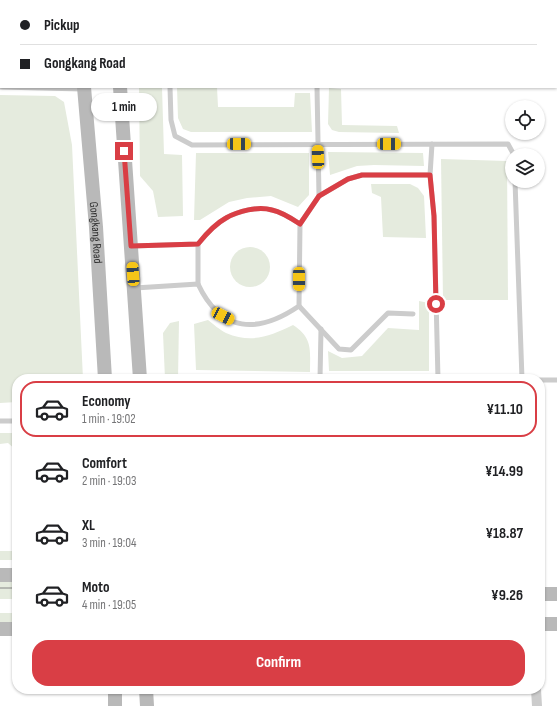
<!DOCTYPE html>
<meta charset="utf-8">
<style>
body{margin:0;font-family:"Sofia Sans Condensed",sans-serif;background:#f6f6f6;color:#202124;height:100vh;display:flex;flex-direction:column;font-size:15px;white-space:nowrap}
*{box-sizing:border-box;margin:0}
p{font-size:13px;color:#757577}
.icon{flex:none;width:22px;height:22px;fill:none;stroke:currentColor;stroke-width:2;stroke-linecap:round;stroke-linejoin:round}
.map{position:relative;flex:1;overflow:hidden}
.sheet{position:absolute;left:12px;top:374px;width:533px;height:320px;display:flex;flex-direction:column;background:#fff;border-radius:16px;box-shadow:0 1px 3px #0004}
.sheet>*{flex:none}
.banner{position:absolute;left:0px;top:0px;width:557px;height:88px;box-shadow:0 1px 3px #0004;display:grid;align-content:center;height:88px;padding:0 20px;background:#fff}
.controls{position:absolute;left:505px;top:100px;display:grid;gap:8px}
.controls a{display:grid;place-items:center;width:40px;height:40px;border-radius:50%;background:#fff;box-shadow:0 1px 3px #0004;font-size:20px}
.end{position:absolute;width:18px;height:18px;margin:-9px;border:5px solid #d93e45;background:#fff;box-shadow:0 0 0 2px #fff}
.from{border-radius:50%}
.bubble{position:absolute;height:28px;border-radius:14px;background:#fff;box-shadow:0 1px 3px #0004;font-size:13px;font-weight:700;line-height:28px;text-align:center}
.car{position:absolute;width:12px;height:24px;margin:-12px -6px;border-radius:5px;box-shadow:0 0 3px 1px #0007;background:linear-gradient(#f5c518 24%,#345 0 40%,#f5c518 0 76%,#345 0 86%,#f5c518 0)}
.banner b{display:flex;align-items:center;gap:14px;height:38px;font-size:15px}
.banner b+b{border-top:1px solid #e0e0e0}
.banner i{width:10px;height:10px;background:#202124}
ul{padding:7px 0 0;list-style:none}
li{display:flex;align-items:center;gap:12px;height:56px;margin:0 8px 6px;padding:0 12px;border:2px solid transparent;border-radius:16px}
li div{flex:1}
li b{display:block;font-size:15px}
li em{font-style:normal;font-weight:700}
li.selected{border-color:#d93e45}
li>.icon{width:36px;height:36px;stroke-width:1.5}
.action{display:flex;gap:8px;margin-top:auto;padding:8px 20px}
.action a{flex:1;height:46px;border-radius:16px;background:#d93e45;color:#fff;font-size:16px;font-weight:700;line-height:46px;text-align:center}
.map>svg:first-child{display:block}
.green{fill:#e5ebde}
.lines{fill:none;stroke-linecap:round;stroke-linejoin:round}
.lane{stroke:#ccc;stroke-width:5}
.street{stroke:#ccc;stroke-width:10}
.secondary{stroke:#b9b9b9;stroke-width:14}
.tram{stroke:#848484;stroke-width:1}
.route{stroke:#d93e45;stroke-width:5}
.labels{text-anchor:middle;stroke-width:4;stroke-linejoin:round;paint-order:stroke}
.street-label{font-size:12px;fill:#2f2f2f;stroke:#fff}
</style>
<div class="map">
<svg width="557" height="706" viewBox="0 0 557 706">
<rect width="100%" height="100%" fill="#fff"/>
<g class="green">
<path d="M0,0H54L1,1V77Z"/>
<rect x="228" y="0" width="71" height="1"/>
<path d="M326,0H524L523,1Z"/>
<path d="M139,87H162L164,154L182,155L183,216L158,217L153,191L140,176Z"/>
<path d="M177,87H217L218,107H294L295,93H310L312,132H191L183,129L178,118Z"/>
<path d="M329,88L341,89L342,125L397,126L399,133L339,132L332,130L328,124Z"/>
<path d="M0,95L55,96L64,102L72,145L83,379H17V402L0,403Z"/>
<path d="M328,152L423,153L424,166L374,165L357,166L330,175Z"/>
<path d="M196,153H309V195L298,207L271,196L247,198L229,202L200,220H194Z"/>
<path d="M441,159L507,161L508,300H443Z"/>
<path d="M371,184H410L418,188L424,196L426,238L383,237L381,197L372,193Z"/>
<circle cx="250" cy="267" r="20"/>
<path d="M419,301L429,303V371H329L328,351L342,358L362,356L388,328L419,330Z"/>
<path d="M208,320C213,324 220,330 226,333C252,344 270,336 293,325C313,338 310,350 310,372L196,370L194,324Z"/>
<path d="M179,321L178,379H165L163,333L170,323Z"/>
<path d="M0,433H17V451L8,443L0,444Z"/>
<rect x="0" y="551" width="17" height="9"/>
<rect x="0" y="581" width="17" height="18"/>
<rect x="0" y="613" width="17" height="10"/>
</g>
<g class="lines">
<g class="lane">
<path d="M167,0V1"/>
<path d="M314,0V1"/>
<path d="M0,87L83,89"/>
<path d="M170,87L171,120L175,136L192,145L508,144L514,155"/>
<path d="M317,87L319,196"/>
<path d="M432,144L430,175L434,216L438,379"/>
<path d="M515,181L522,379"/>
<path d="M198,244V284"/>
<path d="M132,246L198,244C206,234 215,224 226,218C238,211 258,206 272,210C282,212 291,218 300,224L319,196L348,179L362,175H430"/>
<path d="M135,288L198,284C221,333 258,334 299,306L300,224"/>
<path d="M299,306L339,349L351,350L388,313L413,314"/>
<path d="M320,378L469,379"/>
<path d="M320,379L321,329"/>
<path d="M540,380H557"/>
<path d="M0,421H17"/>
</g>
<path class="street" d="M536,689L537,706"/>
<g class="secondary">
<path d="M78,0V1"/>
<path d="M112,1V0"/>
<path id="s1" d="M84,87L96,227L105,379"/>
<path d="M120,87L140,379"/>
<path d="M0,575H17"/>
<path d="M540,594H557"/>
<path d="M540,624H557"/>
<path d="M0,629H17"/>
<path d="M146,689L147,706"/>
<path d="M115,706V689"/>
</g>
<path class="tram" d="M0,588H17"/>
</g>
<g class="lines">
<path class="route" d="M124,151L131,246L198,244C206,234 215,224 226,218C238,211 258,206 272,210C282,212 291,218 300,224L319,196L348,179L362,175H430L434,216L436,304"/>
</g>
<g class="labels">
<g class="street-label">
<text dy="4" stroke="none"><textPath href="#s1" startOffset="146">Gongkang Road</textPath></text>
</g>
</g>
</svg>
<div class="controls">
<a><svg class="icon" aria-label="locate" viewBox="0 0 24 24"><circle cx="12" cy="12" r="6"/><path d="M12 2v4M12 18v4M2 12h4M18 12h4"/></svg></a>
<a><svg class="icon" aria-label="layers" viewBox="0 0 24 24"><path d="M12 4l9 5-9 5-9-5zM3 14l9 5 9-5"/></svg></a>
</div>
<i class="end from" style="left:436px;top:304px"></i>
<i class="end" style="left:124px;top:151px"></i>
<div class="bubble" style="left:91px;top:93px;width:66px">1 min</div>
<i class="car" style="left:239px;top:144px;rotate:90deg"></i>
<i class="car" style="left:389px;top:144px;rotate:90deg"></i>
<i class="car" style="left:318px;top:157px;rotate:358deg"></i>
<i class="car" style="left:133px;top:274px;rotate:356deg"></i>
<i class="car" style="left:299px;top:279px;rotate:180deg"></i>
<i class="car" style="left:223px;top:316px;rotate:117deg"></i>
<div class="banner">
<b><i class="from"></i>Pickup</b>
<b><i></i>Gongkang Road</b>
</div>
<section class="sheet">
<ul>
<li class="selected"><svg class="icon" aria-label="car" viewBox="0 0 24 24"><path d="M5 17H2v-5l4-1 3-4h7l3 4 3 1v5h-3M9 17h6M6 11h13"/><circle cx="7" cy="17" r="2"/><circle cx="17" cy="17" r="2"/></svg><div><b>Economy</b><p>1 min · 19:02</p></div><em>¥11.10</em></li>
<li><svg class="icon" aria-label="car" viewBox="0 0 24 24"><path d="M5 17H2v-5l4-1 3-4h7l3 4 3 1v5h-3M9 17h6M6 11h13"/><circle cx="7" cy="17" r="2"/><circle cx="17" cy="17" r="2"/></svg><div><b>Comfort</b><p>2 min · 19:03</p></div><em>¥14.99</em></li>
<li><svg class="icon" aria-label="car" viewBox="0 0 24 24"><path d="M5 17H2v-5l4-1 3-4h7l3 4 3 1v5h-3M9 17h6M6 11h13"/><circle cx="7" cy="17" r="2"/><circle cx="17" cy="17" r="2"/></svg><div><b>XL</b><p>3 min · 19:04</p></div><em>¥18.87</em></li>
<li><svg class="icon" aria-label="car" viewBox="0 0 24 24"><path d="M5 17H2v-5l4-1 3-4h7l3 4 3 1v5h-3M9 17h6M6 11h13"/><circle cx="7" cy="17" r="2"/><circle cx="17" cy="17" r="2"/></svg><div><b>Moto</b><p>4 min · 19:05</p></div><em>¥9.26</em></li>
</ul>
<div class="action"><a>Confirm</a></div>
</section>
</div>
